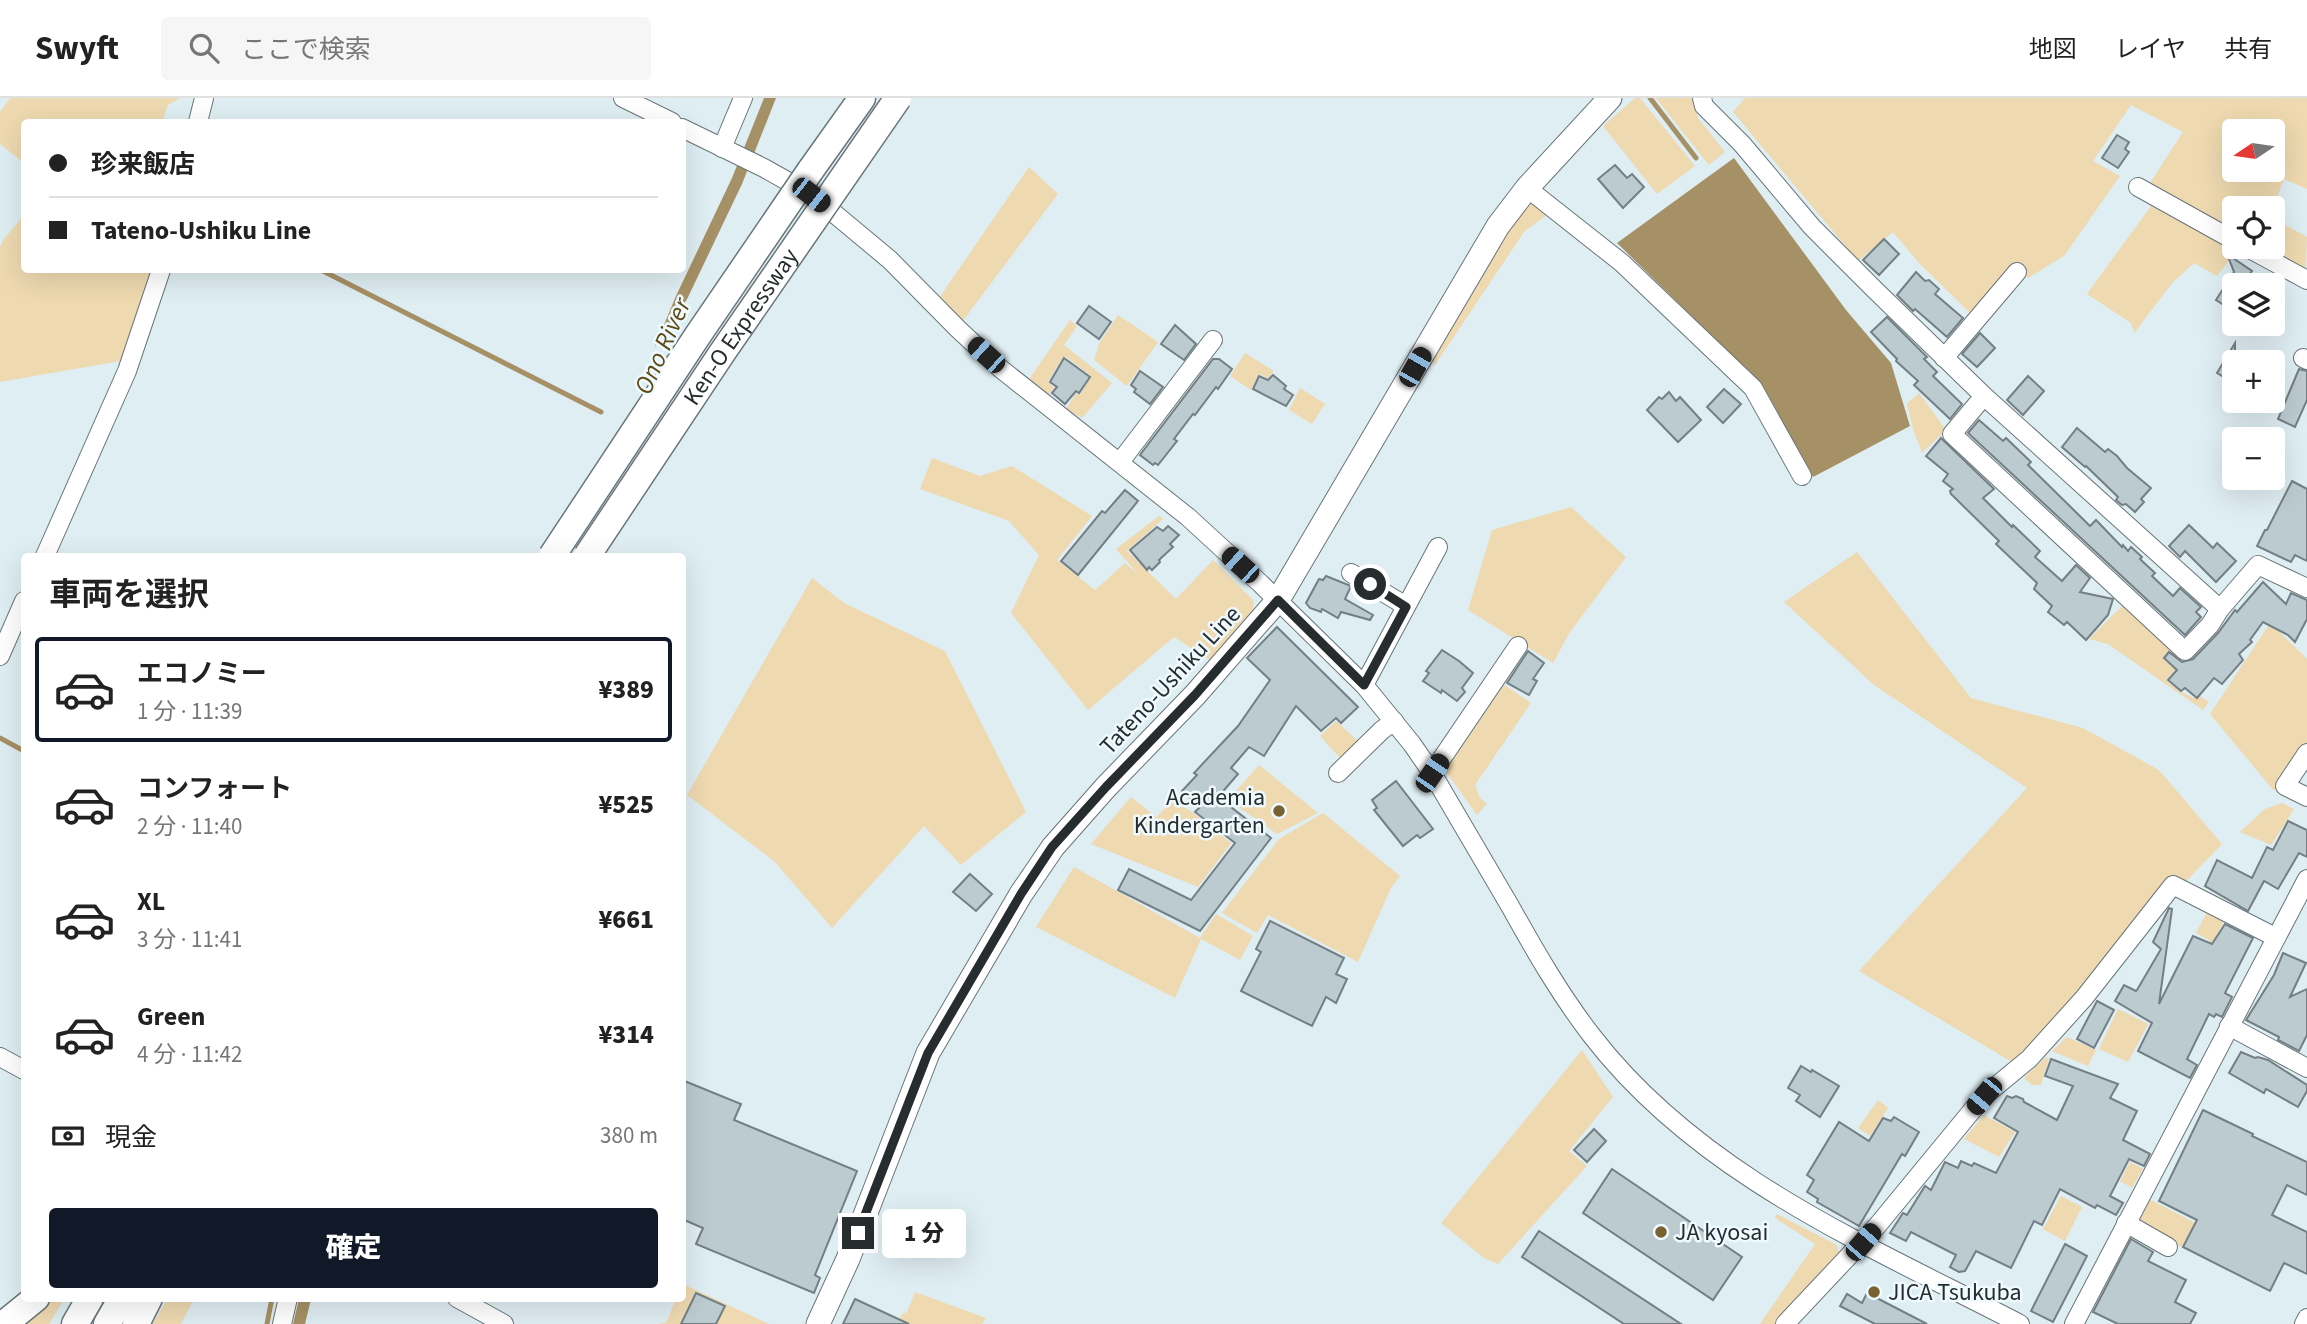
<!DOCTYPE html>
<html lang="ja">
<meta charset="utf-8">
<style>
body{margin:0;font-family:"Source Sans 3","Noto Sans JP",sans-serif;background:#f6f6f6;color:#222;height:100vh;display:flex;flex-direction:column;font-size:26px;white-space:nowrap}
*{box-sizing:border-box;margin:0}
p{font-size:23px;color:#767676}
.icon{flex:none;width:38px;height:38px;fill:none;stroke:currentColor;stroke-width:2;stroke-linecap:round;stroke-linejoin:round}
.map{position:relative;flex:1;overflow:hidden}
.panel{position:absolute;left:21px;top:455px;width:665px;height:749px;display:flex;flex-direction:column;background:#fff;border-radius:7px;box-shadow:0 7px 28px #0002}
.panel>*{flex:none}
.top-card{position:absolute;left:21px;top:21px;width:665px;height:154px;border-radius:7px;box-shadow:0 7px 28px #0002;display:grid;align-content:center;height:154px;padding:0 28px;background:#fff}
.needle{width:46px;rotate:257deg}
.fabs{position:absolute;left:2222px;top:21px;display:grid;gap:14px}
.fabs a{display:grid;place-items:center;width:63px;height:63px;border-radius:7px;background:#fff;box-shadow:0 7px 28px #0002;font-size:35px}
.end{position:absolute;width:32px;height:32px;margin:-16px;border:9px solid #272d2f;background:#fff;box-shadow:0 0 0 4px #fff}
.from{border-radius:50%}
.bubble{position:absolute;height:49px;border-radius:7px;background:#fff;box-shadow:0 7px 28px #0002;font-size:23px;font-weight:800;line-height:49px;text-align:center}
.car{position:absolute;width:21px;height:42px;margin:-21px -10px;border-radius:9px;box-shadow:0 0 5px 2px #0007;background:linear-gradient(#222 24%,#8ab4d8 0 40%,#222 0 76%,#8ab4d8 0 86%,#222 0)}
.top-card b{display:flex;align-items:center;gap:24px;height:66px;font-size:26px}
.top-card b+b{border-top:2px solid #e0e0e0}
.top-card i{width:18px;height:18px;background:#222}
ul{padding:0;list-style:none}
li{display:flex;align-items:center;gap:21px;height:105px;margin:0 14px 10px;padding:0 14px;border:4px solid transparent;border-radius:7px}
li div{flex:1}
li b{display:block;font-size:26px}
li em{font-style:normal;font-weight:800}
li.active{border-color:#111827}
li>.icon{width:63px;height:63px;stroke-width:1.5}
h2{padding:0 28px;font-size:32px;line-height:84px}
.pay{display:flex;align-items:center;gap:18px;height:77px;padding:0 28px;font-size:26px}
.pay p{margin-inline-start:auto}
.button{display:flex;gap:14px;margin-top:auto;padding:14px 28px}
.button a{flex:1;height:80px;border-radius:7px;background:#111827;color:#fff;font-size:28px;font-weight:800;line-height:80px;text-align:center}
header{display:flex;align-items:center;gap:42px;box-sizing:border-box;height:98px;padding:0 35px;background:#fff;border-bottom:2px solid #e0e0e0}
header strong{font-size:33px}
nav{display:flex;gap:38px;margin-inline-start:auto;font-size:24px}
.search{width:490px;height:63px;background:#f6f6f6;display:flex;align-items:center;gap:18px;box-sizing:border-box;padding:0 24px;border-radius:7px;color:#767676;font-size:26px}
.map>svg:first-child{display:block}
.green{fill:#eed9b0;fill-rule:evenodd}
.water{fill:#a69065}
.pier{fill:#dfeef3}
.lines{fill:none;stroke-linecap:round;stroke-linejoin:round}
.stream{stroke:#a69065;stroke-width:5}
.building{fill:#bccbd0;stroke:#727f84;stroke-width:2}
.minor-casing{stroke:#687579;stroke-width:20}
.major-casing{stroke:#687579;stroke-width:25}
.highway-casing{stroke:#687579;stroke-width:29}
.minor{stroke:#fff;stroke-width:18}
.major{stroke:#fff;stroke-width:23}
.highway{stroke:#fff;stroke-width:26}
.highway-bridge-casing{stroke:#687579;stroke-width:29;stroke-linecap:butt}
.highway-bridge{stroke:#fff;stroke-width:26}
.route{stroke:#272d2f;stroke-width:9}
.poi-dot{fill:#796232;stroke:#eefaff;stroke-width:2.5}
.labels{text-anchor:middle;stroke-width:5;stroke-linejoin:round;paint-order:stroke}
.street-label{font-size:24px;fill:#272d2f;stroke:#eefaff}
.poi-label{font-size:24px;fill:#272d2f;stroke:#eefaff;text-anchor:start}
.water-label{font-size:26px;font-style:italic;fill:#624a15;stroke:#eefaff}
</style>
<header>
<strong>Swyft</strong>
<div class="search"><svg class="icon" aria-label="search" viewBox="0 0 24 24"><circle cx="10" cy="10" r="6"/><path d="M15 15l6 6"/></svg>ここで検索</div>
<nav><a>地図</a><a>レイヤ</a><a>共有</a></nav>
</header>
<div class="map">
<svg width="2307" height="1226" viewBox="0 0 2307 1226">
<rect width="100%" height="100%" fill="#dfeef3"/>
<g class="green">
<path d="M10,0H180L168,7L162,24H24V65L0,46V14Z"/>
<path d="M1635,0H1640L1695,68L1657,96L1603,28Z"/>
<path d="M1656,0H1693L1698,20L1725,54L1709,67Z"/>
<path d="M1745,0H2307V91L2284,81L2273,110H2235V133L2150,85L2183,34L2131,7L2093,63L2120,78L2064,158L2028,180L2014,169L1971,216L1919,165L1893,134L1858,163L1733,14ZM2235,33H2273V72H2235Z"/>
<path d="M1029,69L1058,96L962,224L939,200Z"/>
<path d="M1531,98L1548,116L1524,134L1435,267L1429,261L1505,129Z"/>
<path d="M2151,108L2237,152L2217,178L2194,165L2173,184L2134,235L2131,225L2087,196Z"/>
<path d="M24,117V172H156L126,262L0,284V149L4,141Z"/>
<path d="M2273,120L2307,139L2306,173L2263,149H2273Z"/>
<path d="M1118,217L1158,244L1127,288L1094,262L1099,246Z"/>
<path d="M1070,222L1077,228L1064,247L1112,285L1082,320L1066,311L1076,295L1080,297L1091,278L1065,258C1057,266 1054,275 1048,283L1054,290L1048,297L1028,283Z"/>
<path d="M1245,255L1274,273L1268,280L1259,276L1251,292L1230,278Z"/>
<path d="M1300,290L1325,306L1312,326L1289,312Z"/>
<path d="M1919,295L1946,332L1922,355L1914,334L1907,306Z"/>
<path d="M932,360L980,378L1012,368L1092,418L1057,462L1095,492L1125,465L1138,476L1116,451L1159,418L1163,421L1127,453L1176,501L1213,462L1254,503L1251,521L1211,563L1174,539L1088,612L1011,515L1039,457L1009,423L920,391Z"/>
<path d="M1571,409L1626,459L1570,534L1553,565L1468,512L1492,432Z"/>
<path d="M1857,454L1971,600L2083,630L2159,672L2222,746L2012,964L1859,873L2027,690L1874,587L1784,504Z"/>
<path d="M812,480L844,505L945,553L1026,714L961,767L924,728L832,830L774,763L687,697Z"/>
<path d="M2125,505L2186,559L2166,582L2181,594L2196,601L2200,598L2209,604L2203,612L2108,546L2089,541Z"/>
<path d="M2270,525L2307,561V645L2274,693L2210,616Z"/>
<path d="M1503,586L1531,605L1475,687L1480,700L1487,706L1477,717L1444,671Z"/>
<path d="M1336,623L1358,643L1340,660L1320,638Z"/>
<path d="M1259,667L1318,715L1277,736L1228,702Z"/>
<path d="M1131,699L1156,719L1173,702L1192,714L1231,745L1198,789L1091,746Z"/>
<path d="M2282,705L2294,711L2271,747L2240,734L2265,711Z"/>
<path d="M1323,715L1400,778L1391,790L1358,864L1268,817L1257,835L1222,815L1279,741Z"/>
<path d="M1074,769L1200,840L1216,816L1253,838L1240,862L1201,841L1175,900L1036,829Z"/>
<path d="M2207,814L2224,823L2213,844L2222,850L2208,847L2209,842L2196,835Z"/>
<path d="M2118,911L2148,926L2128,964L2099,951Z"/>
<path d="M2067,939L2096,952L2088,968L2052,953Z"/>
<path d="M1582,952L1613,999L1569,1053L1587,1068L1498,1166L1484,1160L1441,1125Z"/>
<path d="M2045,960H2049L2041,987H2032L2024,980Z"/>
<path d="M1878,1002L1888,1010L1870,1038L1858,1030Z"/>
<path d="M1984,1017L2015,1034L1999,1059L1964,1041Z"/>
<path d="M2130,1064L2143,1071L2132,1090L2120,1083Z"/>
<path d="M2061,1098L2082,1109L2065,1143L2043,1131Z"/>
<path d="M2149,1101L2195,1125L2182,1149L2140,1127L2138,1123Z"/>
<path d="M1777,1116L1837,1147L1840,1159L1776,1226H1760L1815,1146L1775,1120Z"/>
<path d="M683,1186L769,1226H716L725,1208L697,1195L681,1226H657L666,1225L676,1201L682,1200Z"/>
<path d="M915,1194L986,1220L982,1226H897L902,1216L907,1214Z"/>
<path d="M47,1201H64L49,1226H19Z"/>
<path d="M167,1201H194L181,1226H153Z"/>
</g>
<g class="water">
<path d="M764,0H776L742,86L585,415L676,198L732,80Z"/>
<path d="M1734,60L1846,212L1891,265L1910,328L1813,379L1763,288L1617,145Z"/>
<path d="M299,1201H311L305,1226H293Z"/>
</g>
<path class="pier" d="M699,184L580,458H562L643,266Z"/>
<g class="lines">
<g class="stream">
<path d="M1650,0L1696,60"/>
<path d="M321,172L601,314"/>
<path d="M0,640L24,653"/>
<path d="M267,1226L272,1200"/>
</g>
</g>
<g class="building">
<path d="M2117,37L2129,44L2125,51L2129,54L2118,70L2102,60Z"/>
<path d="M1615,67L1627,80L1632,76L1644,89L1623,110L1598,81Z"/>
<path d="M1884,141L1899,156L1879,177L1863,162Z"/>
<path d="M2227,156L2252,173L2241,187H2235V196L2225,208L2216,202L2234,174Z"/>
<path d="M1916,174L1925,183L1929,182L1939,191L1935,196L1963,220L1947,239L1915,211L1913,213L1897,197Z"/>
<path d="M1089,208L1111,224L1099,241L1077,225Z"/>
<path d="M1887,219L1927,259L1924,261L1937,274L1933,278L1962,306L1950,321L1914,287L1918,283L1896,263L1897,261L1871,234Z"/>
<path d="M1175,227L1196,246L1184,262L1161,246Z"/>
<path d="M1980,235L1995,250L1977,269L1962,256Z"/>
<path d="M2235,245V286L2217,275Z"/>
<path d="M1064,260L1090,279L1079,295L1076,293L1065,306L1052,295L1057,289L1050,284Z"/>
<path d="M1213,261H1219L1232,271L1218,291L1216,289L1195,317L1193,316L1174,341L1177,343L1158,367L1155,365L1153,367L1140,357Z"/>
<path d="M2299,271L2307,273V302L2295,329L2278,321Z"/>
<path d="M1140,273L1163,289L1150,306L1134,294L1136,291L1131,287Z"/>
<path d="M1273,277L1286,288L1284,291L1293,297L1286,308L1253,291L1259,278L1268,282Z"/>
<path d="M2028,278L2044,293L2023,317L2007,302Z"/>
<path d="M1724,291L1741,306L1723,325L1707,309Z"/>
<path d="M1669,294L1676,303L1680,299L1701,322L1678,344L1647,312L1659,299L1662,301Z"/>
<path d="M1979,322L2003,343L2006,340L2031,364L2028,367L2090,428L2096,422L2122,449L2123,447L2128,453L2131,449L2142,459L2140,461L2155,475L2152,478L2173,498L2180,490L2201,509L2196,514L2201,519L2185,537L1968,335Z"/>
<path d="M2077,330L2105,354L2108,351L2117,358L2127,370L2151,390L2141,401L2144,404L2135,414L2126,406L2122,407L2116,402L2118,399L2086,368L2085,369L2062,349Z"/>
<path d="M1941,340L1994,391L1983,400L2012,429L2013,427L2040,453L2035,459L2062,483L2076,467L2090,480L2080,494L2113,501L2108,517L2086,542L2067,524L2064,527L2048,514L2052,508L2034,491L2037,485L1996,446L1999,443L1951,396L1950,393L1953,391L1943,383L1948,376L1926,358Z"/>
<path d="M2292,383L2307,391V463L2295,457L2291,464L2257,448L2265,432H2267Z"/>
<path d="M1125,392L1138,403L1078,477L1061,463L1102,413L1105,415Z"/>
<path d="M2189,427L2213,450L2217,445L2236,463L2216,484L2185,453L2180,459L2169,448Z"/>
<path d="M1168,428L1179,437L1170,446L1173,449L1159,462L1160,464L1152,472L1149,469L1147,472L1130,452L1157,429L1163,433Z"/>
<path d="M1326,478L1351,488L1345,501L1373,517L1370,522L1341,514L1338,520L1322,511L1321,514L1310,510L1306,505L1319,481L1323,482Z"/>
<path d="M2263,484L2286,506L2291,495L2307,502V521L2295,544L2288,537L2263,524L2250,542L2252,544L2239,556L2243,562L2222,586L2214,580L2197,600L2185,590L2181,593L2168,582L2177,572L2164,560L2169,554L2182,564L2193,561L2218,535L2235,512L2237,514Z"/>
<path d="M1277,529L1358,609L1341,625L1336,620L1321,633L1296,608L1264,658L1249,649L1231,670L1238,676L1218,699L1271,740L1200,833L1118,792L1129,771L1191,802L1235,745L1195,714L1200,709L1182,693L1197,677L1194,675L1238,628L1270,582L1247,560Z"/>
<path d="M1442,552L1459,563L1473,575L1462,590L1465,594L1457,603L1442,592L1441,595L1423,583L1429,575L1426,573Z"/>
<path d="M1528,553L1544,565L1533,581L1537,583L1529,597L1507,585Z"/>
<path d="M1396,683L1433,731L1420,740L1417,737L1403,748L1374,712L1377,710L1372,702Z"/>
<path d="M2288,723L2307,732V759L2299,755L2278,791L2264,783L2248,813L2205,788L2217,762L2252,780L2267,749L2273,752Z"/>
<path d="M970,776L992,796L976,813L953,794Z"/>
<path d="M2169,810L2172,811L2159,906L2193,838L2212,846L2225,826L2253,840L2225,895L2232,899L2222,919L2216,916L2214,919L2209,916L2187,961L2197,967L2190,980L2138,953L2152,925L2115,903L2124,887L2136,893L2137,892L2161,851L2153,844Z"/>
<path d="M1270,823L1344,860L1336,876L1347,881L1336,905L1326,899L1312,928L1241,893L1261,854L1256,851Z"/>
<path d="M2283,855L2306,865L2290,899L2307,891V937L2299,953L2278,942L2279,939L2246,922L2274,877Z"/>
<path d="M2097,903L2114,912L2094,950L2077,941Z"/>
<path d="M2241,954L2255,960L2258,959L2268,962L2307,987V993L2298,1009L2266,991L2264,995L2229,975Z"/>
<path d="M2051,961L2118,986L2110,1000L2137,1013L2123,1042L2150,1056L2144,1068L2129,1061L2110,1098L2123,1105L2116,1117L2097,1107L2095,1110L2060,1091L2042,1127L2034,1123L2011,1170L1976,1153L1965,1173L1959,1174L1950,1169L1956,1157L1911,1134L1906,1143L1890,1135L1903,1115L1907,1117L1925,1088L1931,1092L1945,1064L1958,1070L1961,1063L1972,1068L1974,1065L1996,1075L2018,1034L1994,1020L2007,998L2012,1000L2016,998L2023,1001L2024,1004L2057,1022L2073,988L2045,978Z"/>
<path d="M1801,968L1811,974L1812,972L1839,988L1820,1019L1796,1003L1800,997L1788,990Z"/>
<path d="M682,982L741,1006L734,1022L857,1073L815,1177L820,1180L814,1195L696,1146L703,1130L682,1121Z"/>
<path d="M2203,1012L2253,1036L2252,1038L2307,1064V1097L2287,1087L2272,1117L2307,1134V1176L2284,1165L2270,1193L2183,1149L2197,1122L2159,1103Z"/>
<path d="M1894,1019L1919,1034L1905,1058L1902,1056L1859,1128L1817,1104L1818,1101L1807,1094L1814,1082L1807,1077L1839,1024L1869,1043L1883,1020L1891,1023Z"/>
<path d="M1594,1031L1606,1043L1587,1064L1574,1052Z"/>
<path d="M1612,1071L1742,1159L1713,1202L1583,1115Z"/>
<path d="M1539,1133L1681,1226H1624L1522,1159Z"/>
<path d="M2131,1141L2153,1154L2148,1163L2186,1182L2175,1204L2196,1215L2190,1226H2118L2093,1214Z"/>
<path d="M2065,1146L2087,1158L2053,1224L2031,1213Z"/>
<path d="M696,1195L725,1208L716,1226H681Z"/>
<path d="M1867,1195L1927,1226H1875L1840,1208L1847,1196L1862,1205Z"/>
<path d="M855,1201L909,1226H843Z"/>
</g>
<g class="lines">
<g class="minor-casing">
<g id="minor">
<path d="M623,0L672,24"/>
<path d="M1702,0L1704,8L1742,46L1812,129L1874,191L1984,298L2220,511L2258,467L2307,490"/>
<path d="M198,24L204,0"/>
<path d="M682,30L764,70L812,97L890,162L958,231L1001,271L1188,419L1261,486L1364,587L1412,646L1432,675C1458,720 1484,764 1510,808C1535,853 1561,898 1592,938C1700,1078 1868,1147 2020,1226"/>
<path d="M722,50L743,0"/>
<path d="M2138,89L2235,143"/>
<path d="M1527,90L1622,165L1753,290L1802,378"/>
<path d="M2246,149L2307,182"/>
<path d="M1944,260L2017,174"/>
<path d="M2303,260L2307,262"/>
<path d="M1984,298L1952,336L2185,553L2210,527L2220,511"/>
<path d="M1120,364L1213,242"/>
<path d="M45,458L127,273L161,172"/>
<path d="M1351,475L1406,508"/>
<path d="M0,558L24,503"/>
<path d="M1364,587L1438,449"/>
<path d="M2307,655L2285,688L2307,699"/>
<path d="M1338,675L1382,632L1394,623"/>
<path d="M1432,675L1518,548"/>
<path d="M2229,928L2307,970"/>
<path d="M0,959L24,972"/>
<path d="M2126,1125L2168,1149"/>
<path d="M457,1200L504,1226"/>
<path d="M282,1226L288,1200"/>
<path d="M1785,1226L1877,1128L1984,998L2029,961L2084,900L2173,787L2275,839"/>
<path d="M2074,1226L2307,781"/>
<path d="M2304,1226L2307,1220"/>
</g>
</g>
<g class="major-casing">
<path id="major" d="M818,1226L848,1161L928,955L1021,796L1053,749L1106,689L1195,597L1278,502L1498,128L1527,90L1610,0"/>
</g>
<g class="highway-casing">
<g id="highway">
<path d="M810,73L862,0"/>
<path d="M4,1226L36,1200"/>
<path d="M75,1226L90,1200"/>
<path d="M107,1226L122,1200"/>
<path d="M136,1226L149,1200"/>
</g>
</g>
<use href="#minor" class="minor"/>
<use href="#major" class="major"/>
<use href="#highway" class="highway"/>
<g class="highway-bridge-casing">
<g id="highway-bridge">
<path d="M552,458L698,237L810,73"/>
<path id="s1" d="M587,458L722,255L898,0"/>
</g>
</g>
<use href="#highway-bridge" class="highway-bridge"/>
</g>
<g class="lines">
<path class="route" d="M858,1135L928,955L1021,796L1052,749L1106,689L1195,597L1278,502L1364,587L1406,509L1370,486"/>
</g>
<g class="poi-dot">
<circle cx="1279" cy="713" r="7"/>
<circle cx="1661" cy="1134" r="7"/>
<circle cx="1874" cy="1194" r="7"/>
</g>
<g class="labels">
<g class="street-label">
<text dy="8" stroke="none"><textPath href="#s1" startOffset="276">Ken-O Expressway</textPath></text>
<text transform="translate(1170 582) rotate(-47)" y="8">Tateno-Ushiku Line</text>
</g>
<g class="poi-label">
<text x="1265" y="707" text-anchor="end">Academia<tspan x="1265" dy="28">Kindergarten</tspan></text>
<text x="1675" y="1142">JA kyosai</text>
<text x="1888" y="1202">JICA Tsukuba</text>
</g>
<g class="water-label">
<text transform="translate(662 248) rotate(-66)" y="9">Ono River</text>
</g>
</g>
</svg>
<div class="fabs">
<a><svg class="needle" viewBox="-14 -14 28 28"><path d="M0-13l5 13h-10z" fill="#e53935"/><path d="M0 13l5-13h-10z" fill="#767676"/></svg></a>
<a><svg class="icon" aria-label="locate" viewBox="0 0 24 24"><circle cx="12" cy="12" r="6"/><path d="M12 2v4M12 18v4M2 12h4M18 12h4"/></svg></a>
<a><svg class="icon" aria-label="layers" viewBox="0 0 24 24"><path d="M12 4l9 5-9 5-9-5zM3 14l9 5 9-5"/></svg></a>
<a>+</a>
<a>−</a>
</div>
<i class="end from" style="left:1370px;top:486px"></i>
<i class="end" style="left:858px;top:1135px"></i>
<div class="bubble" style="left:882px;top:1111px;width:84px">1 分</div>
<i class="car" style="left:811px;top:97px;rotate:128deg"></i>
<i class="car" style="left:986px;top:257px;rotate:312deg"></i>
<i class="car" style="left:1415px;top:269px;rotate:30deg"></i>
<i class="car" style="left:1240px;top:467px;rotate:312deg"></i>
<i class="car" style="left:1432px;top:675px;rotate:34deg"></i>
<i class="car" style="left:1984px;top:998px;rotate:220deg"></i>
<i class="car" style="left:1863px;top:1144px;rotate:41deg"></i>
<div class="top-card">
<b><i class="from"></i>珍来飯店</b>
<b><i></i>Tateno-Ushiku Line</b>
</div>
<section class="panel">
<h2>車両を選択</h2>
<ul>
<li class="active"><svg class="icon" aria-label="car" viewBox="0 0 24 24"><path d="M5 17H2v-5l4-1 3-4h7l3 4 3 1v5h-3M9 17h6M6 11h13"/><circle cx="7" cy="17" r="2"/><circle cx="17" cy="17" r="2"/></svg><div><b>エコノミー</b><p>1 分 · 11:39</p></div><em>¥389</em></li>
<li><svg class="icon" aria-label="car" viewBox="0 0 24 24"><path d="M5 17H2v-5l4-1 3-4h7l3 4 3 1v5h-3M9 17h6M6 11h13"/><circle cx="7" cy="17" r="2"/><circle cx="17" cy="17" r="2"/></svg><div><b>コンフォート</b><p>2 分 · 11:40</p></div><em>¥525</em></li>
<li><svg class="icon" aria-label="car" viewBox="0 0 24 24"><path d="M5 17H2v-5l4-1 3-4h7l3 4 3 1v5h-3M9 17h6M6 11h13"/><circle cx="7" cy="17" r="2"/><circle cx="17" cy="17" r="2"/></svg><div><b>XL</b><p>3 分 · 11:41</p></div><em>¥661</em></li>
<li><svg class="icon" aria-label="car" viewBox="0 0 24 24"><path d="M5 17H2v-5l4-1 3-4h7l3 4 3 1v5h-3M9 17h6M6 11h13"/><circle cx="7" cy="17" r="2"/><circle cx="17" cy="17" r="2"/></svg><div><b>Green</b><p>4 分 · 11:42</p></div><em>¥314</em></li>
</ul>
<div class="pay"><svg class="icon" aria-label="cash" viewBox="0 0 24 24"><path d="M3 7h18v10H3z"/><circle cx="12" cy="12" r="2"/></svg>現金<p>380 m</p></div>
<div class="button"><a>確定</a></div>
</section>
</div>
